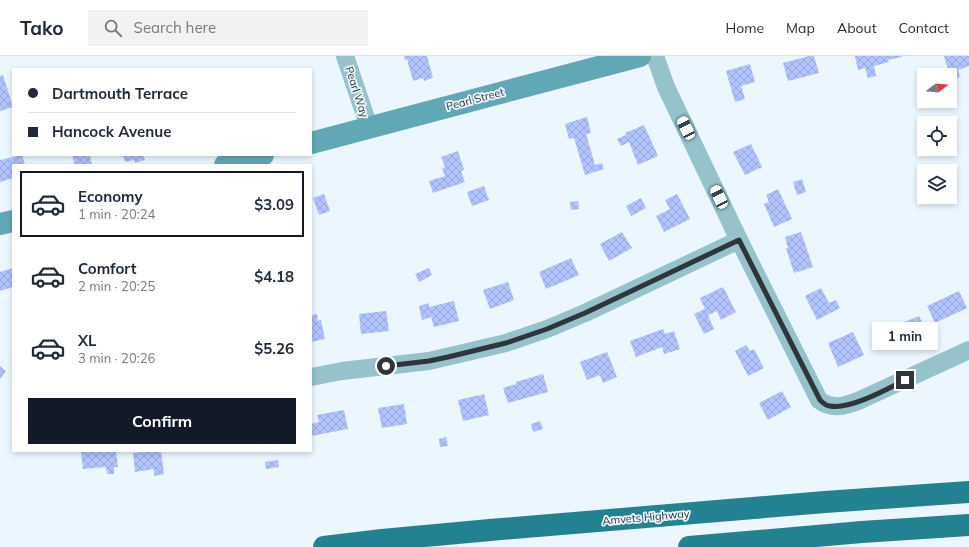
<!DOCTYPE html>
<meta charset="utf-8">
<style>
body{margin:0;font-family:Mulish,sans-serif;background:#f2f2f3;color:#1f2937;height:100vh;display:flex;flex-direction:column;font-size:15px;white-space:nowrap}
*{box-sizing:border-box;margin:0}
p{font-size:13px;color:#747a83}
.icon{flex:none;width:22px;height:22px;fill:none;stroke:currentColor;stroke-width:2;stroke-linecap:round;stroke-linejoin:round}
.map{position:relative;flex:1;overflow:hidden}
.side{position:absolute;left:12px;top:108px;width:300px;height:288px;display:flex;flex-direction:column;background:#fff;border-radius:0px;box-shadow:0 2px 6px #0003}
.side>*{flex:none}
.guide{position:absolute;left:12px;top:12px;width:300px;height:88px;border-radius:0px;box-shadow:0 2px 6px #0003;display:grid;align-content:center;height:88px;padding:0 16px;background:#fff}
.needle{width:26px;rotate:74deg}
.buttons{position:absolute;left:917px;top:12px;display:grid;gap:8px}
.buttons a{display:grid;place-items:center;width:40px;height:40px;border-radius:0px;background:#fff;box-shadow:0 2px 6px #0003;font-size:20px}
.end{position:absolute;width:18px;height:18px;margin:-9px;border:5px solid #2f353a;background:#fff;box-shadow:0 0 0 2px #fff}
.from{border-radius:50%}
.bubble{position:absolute;height:28px;border-radius:0px;background:#fff;box-shadow:0 2px 6px #0003;font-size:13px;font-weight:700;line-height:28px;text-align:center}
.car{position:absolute;width:12px;height:24px;margin:-12px -6px;border-radius:5px;box-shadow:0 0 3px 1px #0007;background:linear-gradient(#fff 24%,#345 0 40%,#fff 0 76%,#345 0 86%,#fff 0)}
.guide b{display:flex;align-items:center;gap:14px;height:38px;font-size:15px}
.guide b+b{border-top:1px solid #e0e1e3}
.guide i{width:10px;height:10px;background:#1f2937}
ul{padding:7px 0 0;list-style:none}
li{display:flex;align-items:center;gap:12px;height:66px;margin:0 8px 6px;padding:0 8px;border:2px solid transparent;border-radius:0px}
li div{flex:1}
li b{display:block;font-size:15px}
li em{font-style:normal;font-weight:700}
li.current{border-color:#111827}
li>.icon{width:36px;height:36px;stroke-width:1.5}
.button{display:flex;gap:8px;margin-top:auto;padding:8px 16px}
.button a{flex:1;height:46px;border-radius:0px;background:#111827;color:#fff;font-size:16px;font-weight:700;line-height:46px;text-align:center}
header{display:flex;align-items:center;gap:24px;box-sizing:border-box;height:56px;padding:0 20px;background:#fff;border-bottom:1px solid #e0e1e3}
header strong{font-size:19px}
nav{display:flex;gap:22px;margin-inline-start:auto;font-size:14px}
.search{width:280px;height:36px;background:#f2f2f3;display:flex;align-items:center;gap:10px;box-sizing:border-box;padding:0 14px;border-radius:0px;color:#747a83;font-size:15px}
.map>svg:first-child{display:block}
.building{fill:url(#building-cross-hatch)}
.lines{fill:none;stroke-linecap:round;stroke-linejoin:round}
.street{stroke:#95c2cb;stroke-width:18}
.secondary{stroke:#61a8b6;stroke-width:22}
.highway{stroke:#238292;stroke-width:22}
.route{stroke:#2f353a;stroke-width:5}
.labels{text-anchor:middle;stroke-width:3.5;stroke-linejoin:round;paint-order:stroke}
.street-label{font-size:11px;fill:#2f353a;stroke:#ecf6fe}
</style>
<header>
<strong>Tako</strong>
<div class="search"><svg class="icon" aria-label="search" viewBox="0 0 24 24"><circle cx="10" cy="10" r="6"/><path d="M15 15l6 6"/></svg>Search here</div>
<nav><a>Home</a><a>Map</a><a>About</a><a>Contact</a></nav>
</header>
<div class="map">
<svg width="969" height="491" viewBox="0 0 969 491">
<defs>
<pattern id="building-cross-hatch" width="8" height="8" patternUnits="userSpaceOnUse"><rect width="8" height="8" fill="#b0c3ff"/><path d="M0 0l8 8M0 8l8-8" fill="none" stroke="#98a8db"/></pattern>
</defs>
<rect width="100%" height="100%" fill="#ecf6fe"/>
<g class="building">
<path d="M404,0H427L433,22L424,25L423,22L413,25L407,3L405,4Z"/>
<path d="M809,0H814L819,17L788,25L783,7Z"/>
<path d="M855,0H902V1L888,4L889,6L874,10L876,20L868,22L865,12L858,14Z"/>
<path d="M944,0H969V10L958,14L960,21L951,24Z"/>
<path d="M750,8L755,26L741,30L745,43L735,46L726,15Z"/>
<path d="M3,19L13,51L0,55V20Z"/>
<path d="M587,61L591,77L586,78L595,109L602,107L604,113L585,119L574,82L569,83L565,68Z"/>
<path d="M644,69L658,100L638,109L629,86L621,90L617,83L626,79L625,77Z"/>
<path d="M751,88L762,111L745,119L733,96Z"/>
<path d="M458,95L464,114L461,115L465,126L433,137L429,125L445,120L442,112L445,111L441,101Z"/>
<path d="M22,99L25,109H13V122L0,126V104Z"/>
<path d="M72,99H90L92,109H75Z"/>
<path d="M123,99H143L145,104L135,107L134,104L125,106Z"/>
<path d="M802,123L806,136L797,139L793,126Z"/>
<path d="M484,130L489,144L472,150L467,136Z"/>
<path d="M778,133L792,163L774,171L764,148L769,146L766,139Z"/>
<path d="M324,138L330,155L319,159L313,142Z"/>
<path d="M677,138L690,163L664,176L656,160L670,153L665,144Z"/>
<path d="M641,142L646,152L631,160L626,150Z"/>
<path d="M578,145L579,153L571,154L570,146Z"/>
<path d="M622,176L632,192L609,205L600,188Z"/>
<path d="M801,176L813,211L794,217L786,192H788L785,181Z"/>
<path d="M571,202L579,219L546,233L539,216Z"/>
<path d="M13,212V231L0,235V216Z"/>
<path d="M429,212L432,219L419,226L415,218Z"/>
<path d="M508,226L514,244L490,253L483,234Z"/>
<path d="M723,231L736,256L721,264L717,255L708,259L714,273L704,278L694,258L705,253L700,242Z"/>
<path d="M821,232L829,247L836,244L840,252L817,264L805,240Z"/>
<path d="M959,235L967,252L935,267L927,250Z"/>
<path d="M454,245L459,265L434,271L431,261L422,264L419,250L429,247V251Z"/>
<path d="M386,255L389,275L361,278L359,258Z"/>
<path d="M317,258L318,265L321,264L325,283L311,286V259Z"/>
<path d="M919,260L927,278L903,288L895,270Z"/>
<path d="M663,273L665,278L674,275L680,293L664,298L662,291L636,301L630,285Z"/>
<path d="M853,276L864,299L838,311L828,287Z"/>
<path d="M746,289L750,295L754,293L764,312L748,320L735,295Z"/>
<path d="M607,296L617,321L603,327L600,319L587,324L580,306Z"/>
<path d="M0,310L6,315L0,323Z"/>
<path d="M543,318L548,336L508,347L503,332L516,328V326Z"/>
<path d="M782,335L791,351L768,364L759,347Z"/>
<path d="M484,338L489,359L463,365L458,344Z"/>
<path d="M404,348L407,368L382,372L378,352Z"/>
<path d="M344,354L348,373L311,380V368L319,366L317,359Z"/>
<path d="M540,365L543,373L533,376L531,368Z"/>
<path d="M446,381L448,390L440,391L439,383Z"/>
<path d="M81,395H116L118,411H114V418H107L106,411L83,413Z"/>
<path d="M152,395H161L164,418L154,420V413L135,416L133,397Z"/>
<path d="M278,404L279,411L266,413L265,406Z"/>
</g>
<g class="lines">
<g class="street">
<path d="M345,0L369,71"/>
<path d="M655,0L666,31L739,184L819,344C832,354 845,350 858,345L969,294"/>
<path d="M311,321L342,315L429,305L506,287L547,273L585,257L739,184"/>
</g>
<g class="secondary">
<path d="M311,87L640,0"/>
<path d="M225,109L263,99"/>
<path d="M0,168L13,165"/>
</g>
<g class="highway">
<path d="M324,491L382,484L490,474L825,446L969,436"/>
<path d="M689,491L862,476L969,469"/>
</g>
</g>
<g class="lines">
<path class="route" d="M386,310L429,305L448,301L506,287L547,273L585,257L739,184L820,344C823,347 826,350 830,350C850,354 887,333 905,324"/>
</g>
<g class="labels">
<g class="street-label">
<text transform="translate(357 36) rotate(72)" y="4">Pearl Way</text>
<text transform="translate(475 43) rotate(-15)" y="4">Pearl Street</text>
<text transform="translate(646 461) rotate(-5)" y="4">Amvets Highway</text>
</g>
</g>
</svg>
<div class="buttons">
<a><svg class="needle" viewBox="-14 -14 28 28"><path d="M0-13l5 13h-10z" fill="#e53935"/><path d="M0 13l5-13h-10z" fill="#747a83"/></svg></a>
<a><svg class="icon" aria-label="locate" viewBox="0 0 24 24"><circle cx="12" cy="12" r="6"/><path d="M12 2v4M12 18v4M2 12h4M18 12h4"/></svg></a>
<a><svg class="icon" aria-label="layers" viewBox="0 0 24 24"><path d="M12 4l9 5-9 5-9-5zM3 14l9 5 9-5"/></svg></a>
</div>
<i class="end from" style="left:386px;top:310px"></i>
<i class="end" style="left:905px;top:324px"></i>
<div class="bubble" style="left:872px;top:266px;width:66px">1 min</div>
<i class="car" style="left:686px;top:72px;rotate:334deg"></i>
<i class="car" style="left:719px;top:141px;rotate:334deg"></i>
<div class="guide">
<b><i class="from"></i>Dartmouth Terrace</b>
<b><i></i>Hancock Avenue</b>
</div>
<section class="side">
<ul>
<li class="current"><svg class="icon" aria-label="car" viewBox="0 0 24 24"><path d="M5 17H2v-5l4-1 3-4h7l3 4 3 1v5h-3M9 17h6M6 11h13"/><circle cx="7" cy="17" r="2"/><circle cx="17" cy="17" r="2"/></svg><div><b>Economy</b><p>1 min · 20:24</p></div><em>$3.09</em></li>
<li><svg class="icon" aria-label="car" viewBox="0 0 24 24"><path d="M5 17H2v-5l4-1 3-4h7l3 4 3 1v5h-3M9 17h6M6 11h13"/><circle cx="7" cy="17" r="2"/><circle cx="17" cy="17" r="2"/></svg><div><b>Comfort</b><p>2 min · 20:25</p></div><em>$4.18</em></li>
<li><svg class="icon" aria-label="car" viewBox="0 0 24 24"><path d="M5 17H2v-5l4-1 3-4h7l3 4 3 1v5h-3M9 17h6M6 11h13"/><circle cx="7" cy="17" r="2"/><circle cx="17" cy="17" r="2"/></svg><div><b>XL</b><p>3 min · 20:26</p></div><em>$5.26</em></li>
</ul>
<div class="button"><a>Confirm</a></div>
</section>
</div>
